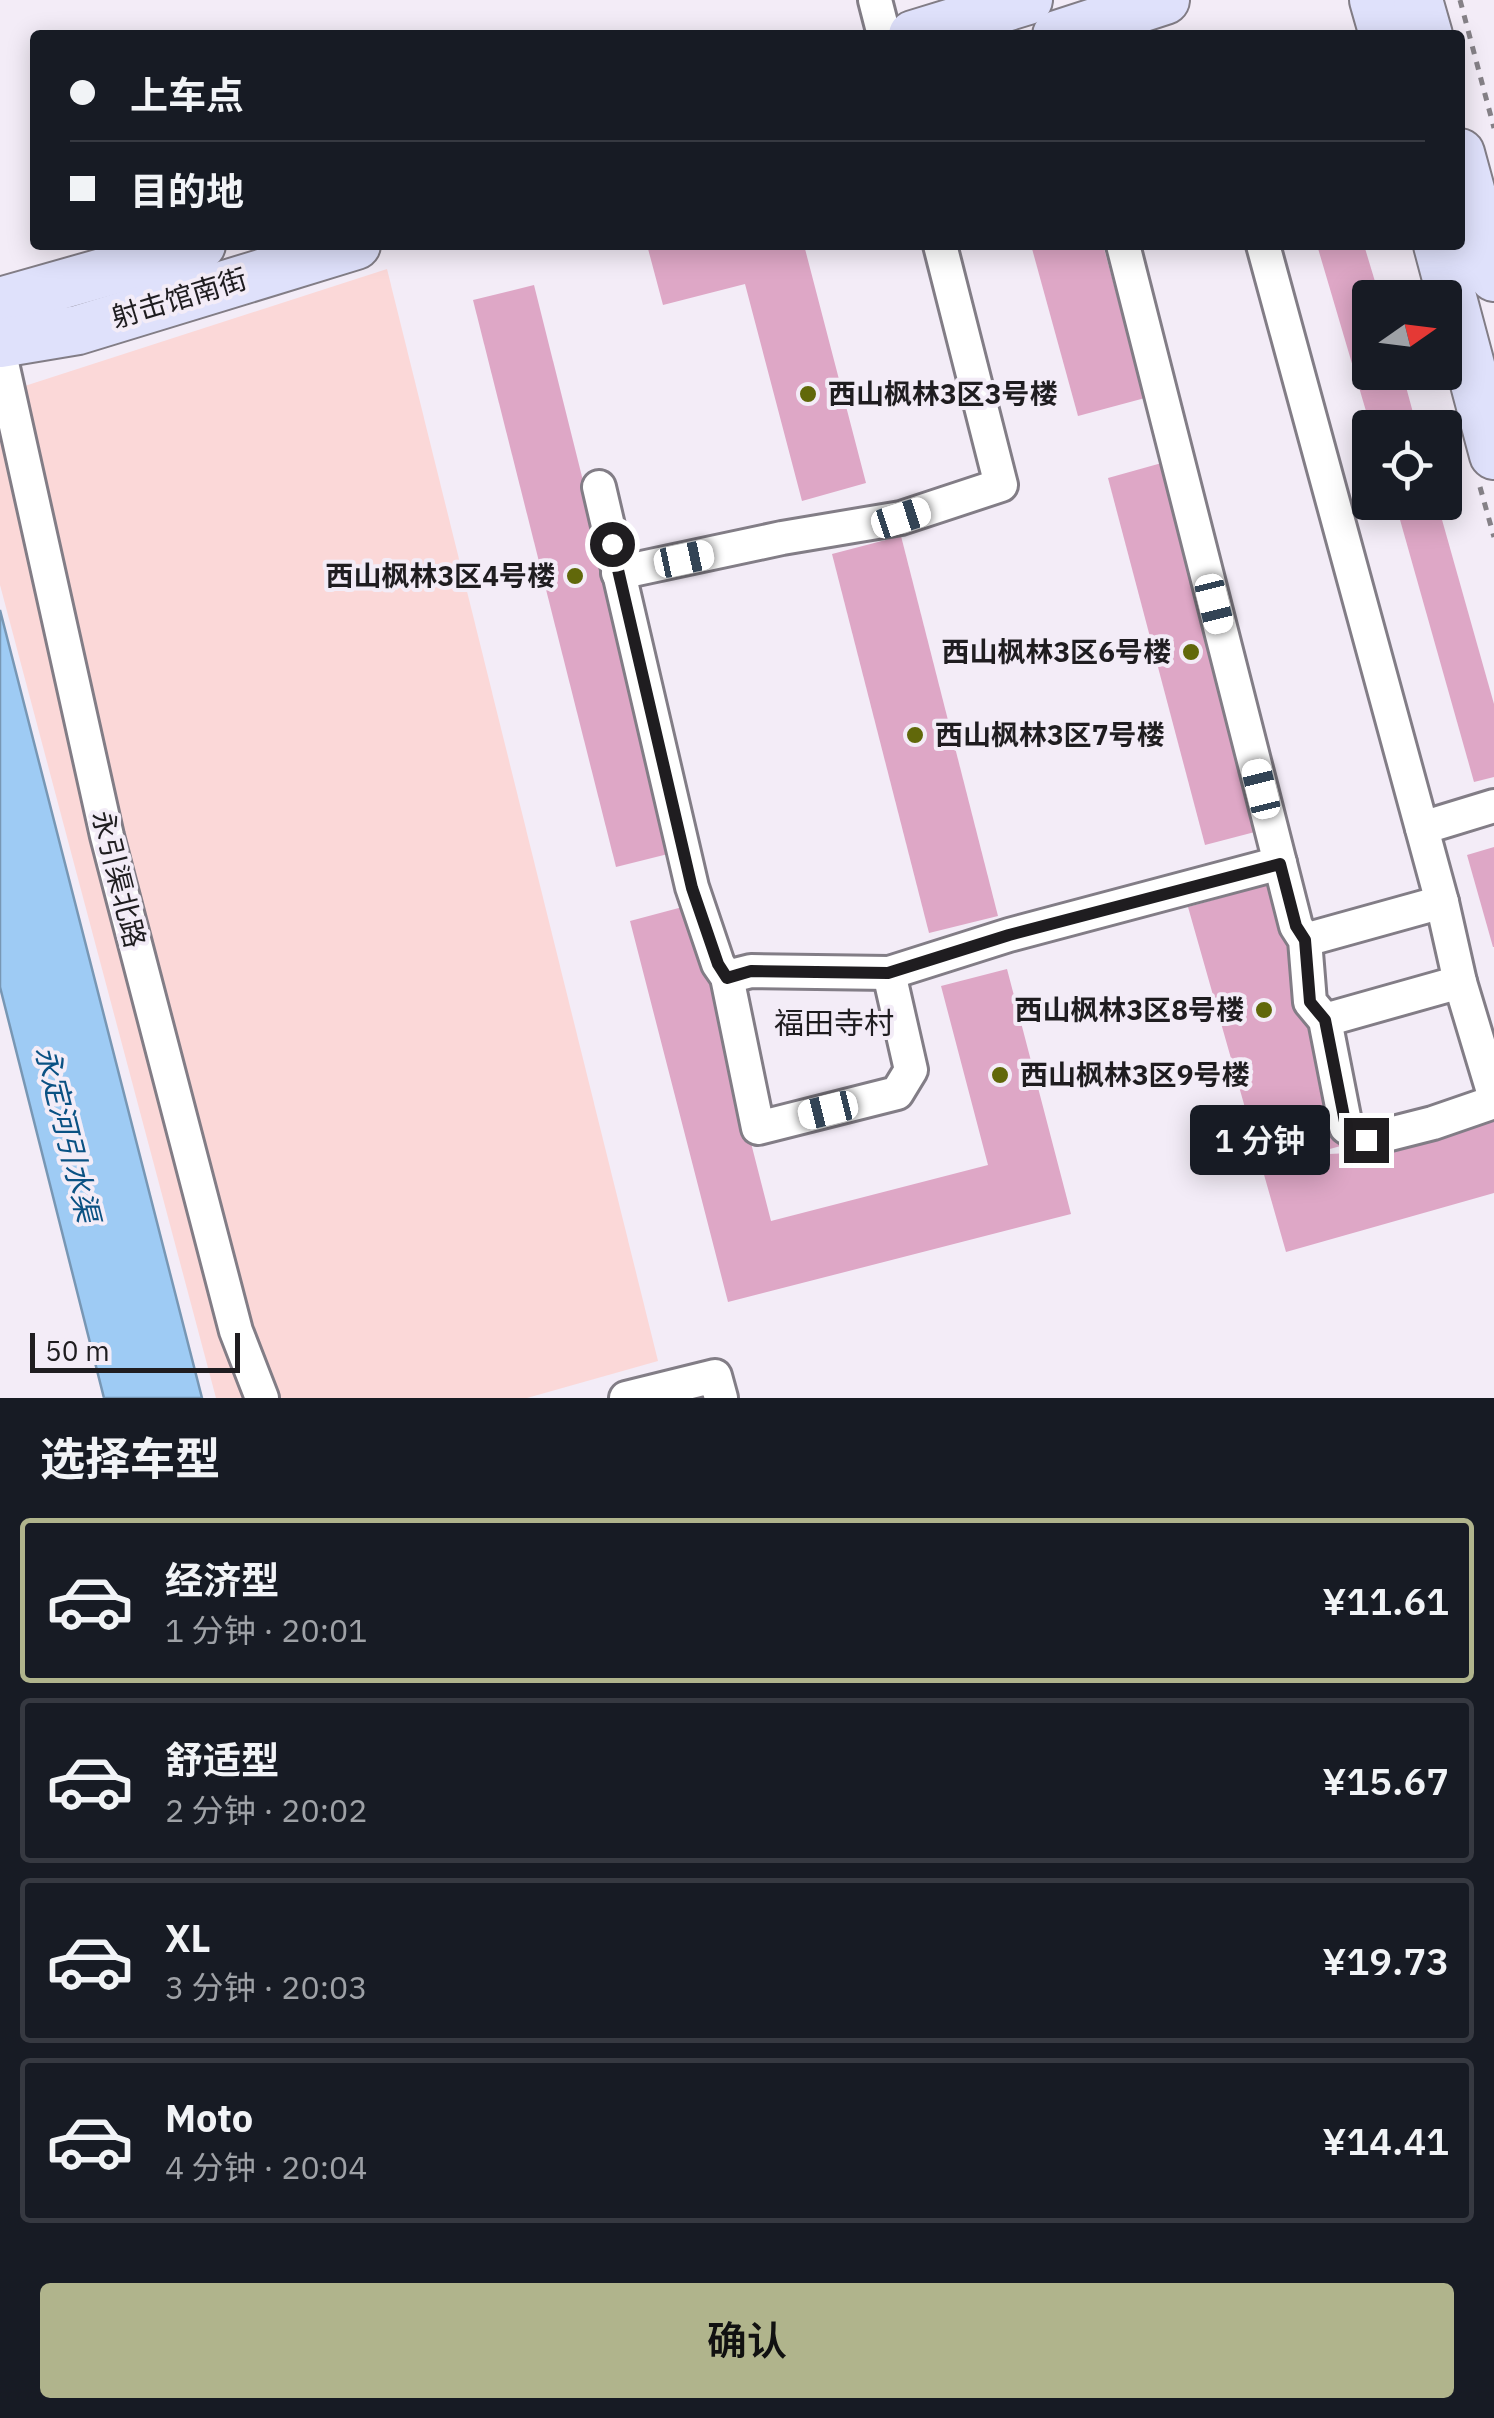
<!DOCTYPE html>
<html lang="zh">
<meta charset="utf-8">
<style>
body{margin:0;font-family:"IBM Plex Sans","Noto Sans SC",sans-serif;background:#20242c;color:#f1f3f6;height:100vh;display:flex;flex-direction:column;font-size:38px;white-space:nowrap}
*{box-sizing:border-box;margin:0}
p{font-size:32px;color:#9ea1a6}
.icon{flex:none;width:55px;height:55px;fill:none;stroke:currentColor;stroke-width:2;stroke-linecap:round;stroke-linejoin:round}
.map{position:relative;height:1398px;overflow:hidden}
.details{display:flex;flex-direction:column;background:#171b24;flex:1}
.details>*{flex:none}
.hud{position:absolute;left:30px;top:30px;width:1435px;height:220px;border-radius:10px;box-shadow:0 5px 25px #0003;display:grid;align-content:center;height:220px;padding:0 40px;background:#171b24}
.needle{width:65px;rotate:76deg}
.controls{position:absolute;left:1352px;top:280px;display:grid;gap:20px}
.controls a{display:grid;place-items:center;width:110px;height:110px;border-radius:10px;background:#171b24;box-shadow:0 5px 25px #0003;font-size:50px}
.scale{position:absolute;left:30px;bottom:25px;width:210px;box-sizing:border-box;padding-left:10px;border:5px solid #1f1d20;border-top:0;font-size:28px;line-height:35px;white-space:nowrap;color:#1f1d20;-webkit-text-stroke:8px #f3ecf7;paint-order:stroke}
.end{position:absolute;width:45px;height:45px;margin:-22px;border:12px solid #1f1d20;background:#fff;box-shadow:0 0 0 5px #fff}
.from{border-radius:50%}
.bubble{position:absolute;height:70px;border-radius:10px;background:#171b24;box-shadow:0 5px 25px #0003;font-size:32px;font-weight:600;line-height:70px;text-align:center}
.car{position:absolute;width:30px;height:60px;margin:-30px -15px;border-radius:12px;box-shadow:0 0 8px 2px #0007;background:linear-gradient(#fff 24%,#345 0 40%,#fff 0 76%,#345 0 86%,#fff 0)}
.hud b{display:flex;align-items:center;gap:35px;height:95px;font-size:38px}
.hud b+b{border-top:2px solid #363941}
.hud i{width:25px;height:25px;background:#f1f3f6}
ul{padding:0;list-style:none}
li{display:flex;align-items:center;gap:30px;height:165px;margin:0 20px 15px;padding:0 20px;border:5px solid #363941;border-radius:10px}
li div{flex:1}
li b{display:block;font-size:38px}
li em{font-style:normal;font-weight:600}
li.current{border-color:#b0b48c}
li>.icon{width:90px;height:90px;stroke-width:1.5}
h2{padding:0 40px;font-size:45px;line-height:120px}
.primary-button{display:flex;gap:20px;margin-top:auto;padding:20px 40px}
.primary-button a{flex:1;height:115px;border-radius:10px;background:#b0b48c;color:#111;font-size:40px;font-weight:600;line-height:115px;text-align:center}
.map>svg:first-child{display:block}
.green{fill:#fbd8d8}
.water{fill:#9ecbf4;stroke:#7897b4;stroke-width:2.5}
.building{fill:#dea7c6}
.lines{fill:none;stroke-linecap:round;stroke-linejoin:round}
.minor-casing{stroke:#827d86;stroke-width:38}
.secondary-casing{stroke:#827d86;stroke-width:52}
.path{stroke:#858187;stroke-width:5;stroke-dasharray:8 8;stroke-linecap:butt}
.minor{stroke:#fff;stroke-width:32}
.secondary{stroke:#dfe1fb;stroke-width:48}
.route{stroke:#1f1d20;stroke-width:12}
.poi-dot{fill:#61680a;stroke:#f3ecf7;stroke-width:4}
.labels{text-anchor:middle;stroke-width:8;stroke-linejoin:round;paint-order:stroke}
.street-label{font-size:28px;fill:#1f1d20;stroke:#f3ecf7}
.poi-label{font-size:28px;font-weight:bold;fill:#1f1d20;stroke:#f3ecf7;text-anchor:start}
.neighbourhood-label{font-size:30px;fill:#1f1d20;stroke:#f3ecf7}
.water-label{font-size:30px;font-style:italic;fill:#0a5183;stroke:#f3ecf7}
</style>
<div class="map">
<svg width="1494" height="1398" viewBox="0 0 1494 1398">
<rect width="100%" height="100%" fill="#f3ecf7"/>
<path class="green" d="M387,269L658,1361L527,1398H216L0,585V394Z"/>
<path class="water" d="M0,610L202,1398H104L0,987Z"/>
<g class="building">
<path d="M647,245H804L866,483L802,501L745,284L663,305Z"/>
<path d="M1031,245H1103L1145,398L1078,416Z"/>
<path d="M1317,245H1364L1380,298H1370V372H1402L1415,420L1391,428H1371Z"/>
<path d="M534,285L676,852L616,867L473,300Z"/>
<path d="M1176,459L1274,827L1205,845L1108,478Z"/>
<path d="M1395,502H1437L1494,704V777L1474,782Z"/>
<path d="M901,536L998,916L929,933L832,554Z"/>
<path d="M1494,847V947H1493L1467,855Z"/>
<path d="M1274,883L1348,1144L1308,1155L1350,1153L1494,1113V1193L1286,1252L1188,907Z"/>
<path d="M690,905L771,1221L988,1165L941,986L1007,969L1071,1214L728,1302L630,921Z"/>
</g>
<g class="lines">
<g class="minor-casing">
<g id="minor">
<path d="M875,0L884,35"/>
<path d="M1123,245L1296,926L1305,940L1310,1002L1325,1020L1346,1127L1366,1140L1433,1123L1494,1102"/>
<path d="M1263,245L1442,902L1460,982L1494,1095"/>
<path d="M0,354L107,836L236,1331L262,1398"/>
<path d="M599,487L692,887L718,964L727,977L758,1128L897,1093L911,1070L889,973"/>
<path d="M618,573L782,538L901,518L1001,485L940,245"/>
<path d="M1422,828L1494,806"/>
<path d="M1305,940L1442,902"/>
<path d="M727,977L751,971L889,973L1009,935L1280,863"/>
<path d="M1325,1020L1460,982"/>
<path d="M626,1398L715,1376L721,1398"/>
</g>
</g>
<g class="secondary-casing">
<g id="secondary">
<path d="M1374,0L1384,35"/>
<path d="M1418,0L1428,35"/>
<path d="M913,35L1028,0"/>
<path d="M1057,35L1165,0"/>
<path d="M1460,153L1494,277"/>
<path d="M1438,245L1494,455"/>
<path d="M0,302L201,245"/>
<path d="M0,343L78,330L356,245"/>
</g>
</g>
<g class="path">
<path d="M1460,0L1494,128"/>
<path d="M1480,487L1494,537"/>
</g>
<use href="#minor" class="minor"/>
<use href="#secondary" class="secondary"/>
</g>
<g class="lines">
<path class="route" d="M612,544L692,888L718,964L727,978L751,971L888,973L1009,935L1280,864L1296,926L1305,940L1310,1002L1325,1020L1346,1127L1366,1140"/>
</g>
<g class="poi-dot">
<circle cx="808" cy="394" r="10"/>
<circle cx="575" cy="576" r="10"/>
<circle cx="1191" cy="652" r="10"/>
<circle cx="915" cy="735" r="10"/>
<circle cx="1264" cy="1010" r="10"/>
<circle cx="1000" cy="1075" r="10"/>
</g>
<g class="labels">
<g class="street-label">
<text transform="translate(179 298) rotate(-17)" y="10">射击馆南街</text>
<text transform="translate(119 879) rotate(76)" y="10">永引渠北路</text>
</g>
<g class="poi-label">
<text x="828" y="404">西山枫林3区3号楼</text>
<text x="555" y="586" text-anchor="end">西山枫林3区4号楼</text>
<text x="1171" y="662" text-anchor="end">西山枫林3区6号楼</text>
<text x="935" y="745">西山枫林3区7号楼</text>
<text x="1244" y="1020" text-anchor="end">西山枫林3区8号楼</text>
<text x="1020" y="1085">西山枫林3区9号楼</text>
</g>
<g class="neighbourhood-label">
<text x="834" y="1034">福田寺村</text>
</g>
<g class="water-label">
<text transform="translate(67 1134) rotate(76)" y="10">永定河引水渠</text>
</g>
</g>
</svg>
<div class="controls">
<a><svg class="needle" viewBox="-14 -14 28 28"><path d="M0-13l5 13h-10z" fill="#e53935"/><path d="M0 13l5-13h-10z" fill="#9ea1a6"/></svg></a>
<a><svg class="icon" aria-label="locate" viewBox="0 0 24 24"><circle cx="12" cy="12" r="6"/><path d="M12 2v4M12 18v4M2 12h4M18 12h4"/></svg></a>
</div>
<div class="scale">50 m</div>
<i class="end from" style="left:612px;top:544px"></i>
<i class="end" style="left:1366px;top:1140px"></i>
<div class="bubble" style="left:1190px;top:1105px;width:140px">1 分钟</div>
<i class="car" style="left:901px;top:518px;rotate:72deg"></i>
<i class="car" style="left:684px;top:559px;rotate:78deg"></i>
<i class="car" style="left:1214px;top:604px;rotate:166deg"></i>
<i class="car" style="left:1261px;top:789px;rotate:346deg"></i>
<i class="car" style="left:828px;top:1110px;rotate:256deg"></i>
<div class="hud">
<b><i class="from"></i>上车点</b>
<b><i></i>目的地</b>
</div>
</div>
<section class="details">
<h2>选择车型</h2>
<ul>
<li class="current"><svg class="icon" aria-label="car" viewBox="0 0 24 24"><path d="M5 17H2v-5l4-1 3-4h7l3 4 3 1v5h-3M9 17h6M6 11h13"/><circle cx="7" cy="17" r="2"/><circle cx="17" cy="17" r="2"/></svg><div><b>经济型</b><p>1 分钟 · 20:01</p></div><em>¥11.61</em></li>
<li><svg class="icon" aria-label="car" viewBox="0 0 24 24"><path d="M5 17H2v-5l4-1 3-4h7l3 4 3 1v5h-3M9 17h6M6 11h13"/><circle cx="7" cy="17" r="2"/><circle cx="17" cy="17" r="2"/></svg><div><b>舒适型</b><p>2 分钟 · 20:02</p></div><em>¥15.67</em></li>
<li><svg class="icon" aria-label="car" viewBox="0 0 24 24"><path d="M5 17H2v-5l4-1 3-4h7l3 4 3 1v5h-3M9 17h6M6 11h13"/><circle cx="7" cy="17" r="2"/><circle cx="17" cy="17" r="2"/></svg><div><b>XL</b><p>3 分钟 · 20:03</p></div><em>¥19.73</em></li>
<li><svg class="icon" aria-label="car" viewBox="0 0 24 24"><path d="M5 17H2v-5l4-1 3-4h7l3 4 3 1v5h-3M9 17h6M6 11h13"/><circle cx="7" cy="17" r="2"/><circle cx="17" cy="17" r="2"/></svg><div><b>Moto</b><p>4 分钟 · 20:04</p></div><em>¥14.41</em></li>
</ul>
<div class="primary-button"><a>确认</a></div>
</section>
